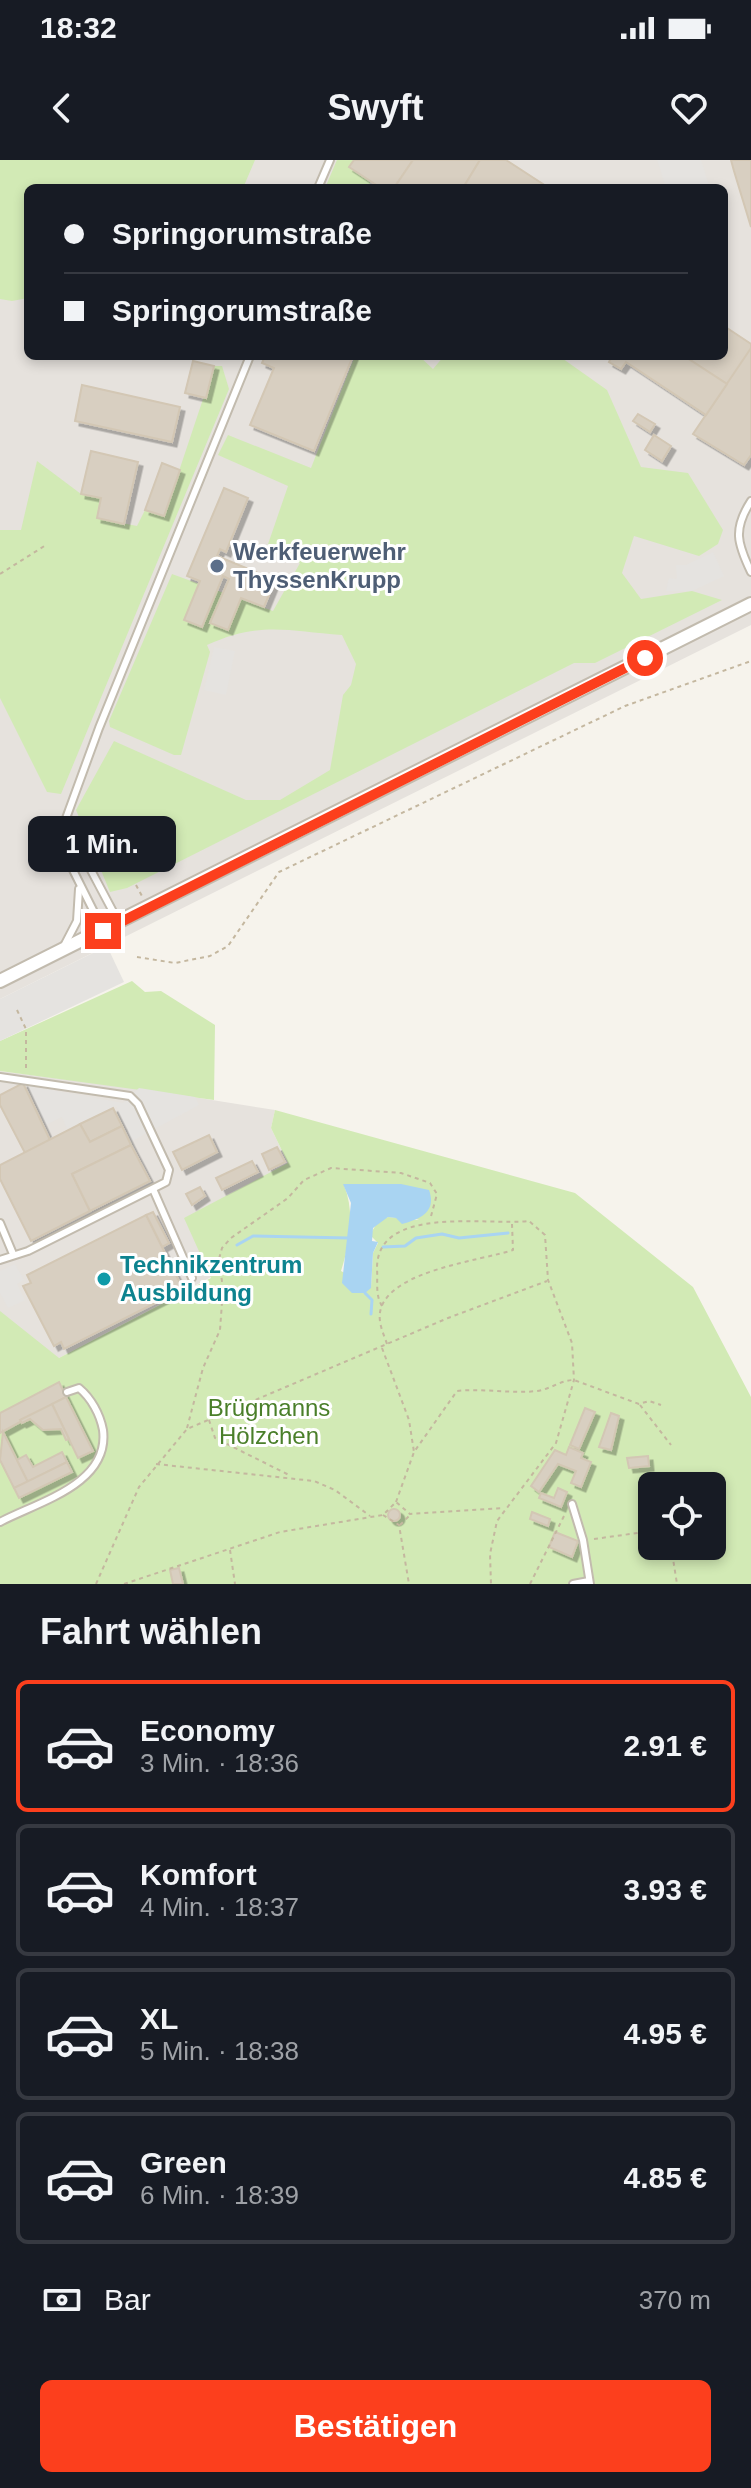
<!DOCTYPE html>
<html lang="de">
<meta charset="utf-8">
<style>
body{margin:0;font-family:Arial,sans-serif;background:#20242c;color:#f1f3f6;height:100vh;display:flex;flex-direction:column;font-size:30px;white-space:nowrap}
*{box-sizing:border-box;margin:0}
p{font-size:26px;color:#9ea1a6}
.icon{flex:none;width:44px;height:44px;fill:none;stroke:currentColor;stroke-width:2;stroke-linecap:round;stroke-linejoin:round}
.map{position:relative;height:1424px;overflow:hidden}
.details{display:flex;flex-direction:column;background:#171b24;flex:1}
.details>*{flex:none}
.guide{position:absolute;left:24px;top:24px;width:704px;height:176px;border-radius:12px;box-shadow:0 4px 12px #0003;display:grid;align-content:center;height:176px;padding:0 40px;background:#171b24}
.buttons{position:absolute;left:638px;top:1312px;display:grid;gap:16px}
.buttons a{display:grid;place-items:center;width:88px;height:88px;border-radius:12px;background:#171b24;box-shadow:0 4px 12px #0003;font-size:40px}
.end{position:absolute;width:36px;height:36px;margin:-18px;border:10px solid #fc3f1d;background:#fff;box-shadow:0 0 0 4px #fff}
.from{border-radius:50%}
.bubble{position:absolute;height:56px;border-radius:12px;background:#171b24;box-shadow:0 4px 12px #0003;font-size:26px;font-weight:700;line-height:56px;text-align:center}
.guide b{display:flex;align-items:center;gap:28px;height:76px;font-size:30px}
.guide b+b{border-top:2px solid #363941}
.guide i{width:20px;height:20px;background:#f1f3f6}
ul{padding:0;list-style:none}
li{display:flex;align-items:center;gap:24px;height:132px;margin:0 16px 12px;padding:0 24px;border:4px solid #363941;border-radius:12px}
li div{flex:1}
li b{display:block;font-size:30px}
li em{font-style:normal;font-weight:700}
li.current{border-color:#fc3f1d}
li>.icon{width:72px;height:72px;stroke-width:1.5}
h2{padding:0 40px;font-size:36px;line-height:96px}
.pay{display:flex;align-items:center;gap:20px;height:88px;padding:0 40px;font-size:30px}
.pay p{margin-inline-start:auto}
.cta{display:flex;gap:16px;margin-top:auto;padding:16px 40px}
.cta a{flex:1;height:92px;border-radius:12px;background:#fc3f1d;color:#fff;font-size:32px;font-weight:700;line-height:92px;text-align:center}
.status{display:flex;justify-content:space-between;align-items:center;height:56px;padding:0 40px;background:#171b24;direction:ltr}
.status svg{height:22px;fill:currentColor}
header{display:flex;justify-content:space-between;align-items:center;height:104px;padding:0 40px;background:#171b24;font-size:36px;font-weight:700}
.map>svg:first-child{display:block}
.industrial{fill:#e6e2dd;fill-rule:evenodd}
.green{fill:#d2eab5;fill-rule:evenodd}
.parking{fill:#e5e3e0}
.water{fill:#a9d4f2}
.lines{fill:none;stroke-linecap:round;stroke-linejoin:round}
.stream{stroke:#a9d4f2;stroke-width:3}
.building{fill:#d8cfc1;stroke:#d3c7b4;stroke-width:2;filter:url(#shadow)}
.service-casing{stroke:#c2bbae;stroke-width:10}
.minor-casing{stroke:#c2bbae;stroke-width:16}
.path{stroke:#c4b79f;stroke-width:2;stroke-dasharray:4 4;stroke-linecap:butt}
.service{stroke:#fff;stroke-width:6}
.minor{stroke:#fff;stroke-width:12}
.route{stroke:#fc3f1d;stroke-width:10}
.service-dot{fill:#5c6f8a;stroke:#fff;stroke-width:3}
.culture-dot{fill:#0f9aa8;stroke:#fff;stroke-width:3}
.labels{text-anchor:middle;stroke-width:6;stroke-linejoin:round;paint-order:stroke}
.service-label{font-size:24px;font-weight:bold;fill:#4e5e75;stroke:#fff;text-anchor:start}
.culture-label{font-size:24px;font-weight:bold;fill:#0d838f;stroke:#fff;text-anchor:start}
.park-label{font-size:24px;fill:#4a7f2a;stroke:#fff}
</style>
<div class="status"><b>18:32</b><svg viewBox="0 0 49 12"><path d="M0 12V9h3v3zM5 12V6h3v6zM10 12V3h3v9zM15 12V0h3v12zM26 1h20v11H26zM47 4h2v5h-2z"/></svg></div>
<header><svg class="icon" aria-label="back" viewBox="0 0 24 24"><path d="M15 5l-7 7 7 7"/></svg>Swyft<svg class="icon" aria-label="heart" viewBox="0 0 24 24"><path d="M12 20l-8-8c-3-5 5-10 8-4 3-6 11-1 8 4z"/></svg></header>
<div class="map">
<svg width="751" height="1424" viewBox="0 0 751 1424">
<defs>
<filter id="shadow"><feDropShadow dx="4.5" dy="4.5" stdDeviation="0" flood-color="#0004"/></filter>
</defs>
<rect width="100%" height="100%" fill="#f6f3ec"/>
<g class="industrial">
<path d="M0,0H751V465L0,839ZM28,28H724V196H28Z"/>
<path d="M0,911L149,930L275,950L271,968L288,1003L211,1117L59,1198L0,1237Z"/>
</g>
<g class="green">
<path d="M0,0H255L243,28H28V138L12,141L0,139Z"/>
<path d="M337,0H354L349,8L371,21L368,28H325Z"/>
<path d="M355,196H419L433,209L444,196H559L607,230L641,307L688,313L723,370L718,384L699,396L634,376L622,413L641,439L692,431L722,440L595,503H574L127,728L110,732L76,650L114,581L246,640H280L330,610L343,535L351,525L356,504L342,475C287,471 260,461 207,485L210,492L181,595H174L110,567L109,561L172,414L273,451L300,403L266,390L288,326L218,295L228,275L311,308Z"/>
<path d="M214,206H222L229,229L61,634L47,632L0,538V370H21L37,301L81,334L101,338L97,358L137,366L145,350L164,356Z"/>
<path d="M132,821L145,832L161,831L215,865L214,940L0,911V881Z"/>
<path d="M275,950L575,1033L693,1127L751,1237V1424H0V1151L59,1198L211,1118L184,1058L288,1003L271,968ZM344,1025L419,1060L388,1057L378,1061L370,1075L378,1083L373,1093L371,1127L341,1111C350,1083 355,1053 344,1025ZM652,1326H712V1386H652Z"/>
</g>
<g class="parking">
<path d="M657,0H701L710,28H666Z"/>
<path d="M713,392L724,416L692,431H666L669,418L677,419L676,405H686Z"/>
<path d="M214,487L235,491L226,535L204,530Z"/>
<path d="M107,786L124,822L0,881V839Z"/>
<path d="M28,926L123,943L139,928L195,937L199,945L132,981L116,946L67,969L62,957L46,965Z"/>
<path d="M15,1104L24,1120L17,1124L25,1140L8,1148L0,1133V1111Z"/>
</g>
<path class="water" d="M343,1024H401L429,1030C437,1052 420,1059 402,1064L396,1058L388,1057L373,1068L372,1081L378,1082L373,1093L371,1128L365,1133H352L342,1123L351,1043Z"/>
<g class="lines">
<g class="stream">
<path d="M237,1085L253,1076L349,1078"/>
<path d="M383,1087L405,1086L416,1078L442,1074L459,1078L508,1073"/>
<path d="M365,1133L372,1140L371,1154"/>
</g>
</g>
<g class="building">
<path d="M354,0H413L394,28H381L349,7Z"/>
<path d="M413,0H480L463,28H394Z"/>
<path d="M480,0H506L549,28H463Z"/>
<path d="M731,0H751V67L734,11Z"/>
<path d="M724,166L751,184V191L727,224L684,196H724Z"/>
<path d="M751,188V295L744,305L693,274Z"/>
<path d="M265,196H353L314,291L250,265L274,208L262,203Z"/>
<path d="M612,196H684L727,224L706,255L626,202L621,209L609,202Z"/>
<path d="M193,201L214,206L206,238L185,233Z"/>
<path d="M82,225L180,247L172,282L75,261Z"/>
<path d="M638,254L655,264L650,272L633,261Z"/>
<path d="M654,275L671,286L662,301L645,290Z"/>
<path d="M91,291L138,302L124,364L97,358L101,338L81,334Z"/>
<path d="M162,303L180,310L164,356L145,350Z"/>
<path d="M224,328L248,338L226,392L220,389L217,396L275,420L264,447L241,438L228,470L210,463L229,419L223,416L202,467L184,460L200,421L187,416Z"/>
<path d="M23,923L50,980L25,993L0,945V935Z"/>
<path d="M113,948L122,966L90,982L80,964Z"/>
<path d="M80,964L90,982L122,966L131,985L72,1014L90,1051L31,1081L0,1019V1005Z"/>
<path d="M209,975L217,992L182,1010L173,992Z"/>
<path d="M131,985L150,1021L90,1051L72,1014Z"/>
<path d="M277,987L285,1002L269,1010L262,994Z"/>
<path d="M252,1001L258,1012L222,1030L216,1018Z"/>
<path d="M200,1027L205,1036L192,1045L186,1034Z"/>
<path d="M153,1052L169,1083L162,1087L146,1055Z"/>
<path d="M146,1055L183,1129L64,1189L61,1182L54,1186L23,1126L31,1123L27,1115Z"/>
<path d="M59,1222L66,1237L0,1273V1253Z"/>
<path d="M66,1237L93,1291L78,1298L52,1244Z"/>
<path d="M52,1244L69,1279L66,1280L61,1269L43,1270L30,1259L22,1263L20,1260Z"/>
<path d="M585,1248L595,1252L579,1289L570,1285Z"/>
<path d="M611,1253L619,1256L611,1290L599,1287Z"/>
<path d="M3,1272L28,1322L14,1328L0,1300Z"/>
<path d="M569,1287L583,1293L581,1298L591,1302L581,1327L571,1323L576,1311L558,1304L539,1332L531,1326L555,1290L566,1295Z"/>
<path d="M62,1292L67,1302L28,1322L17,1300L26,1295L33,1307Z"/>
<path d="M648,1296L649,1306L629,1308L627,1298Z"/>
<path d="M67,1302L72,1312L19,1338L14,1328Z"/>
<path d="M558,1328L567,1332L561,1347L539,1338L541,1333L554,1338Z"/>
<circle cx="394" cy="1355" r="6"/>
<path d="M532,1352L550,1359L548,1366L530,1359Z"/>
<path d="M555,1372L578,1381L572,1397L549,1387Z"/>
<path d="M179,1408L183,1424H173L170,1410Z"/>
</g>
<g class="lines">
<g class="service-casing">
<g id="service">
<path d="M318,28L330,0"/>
<path d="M751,341C733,369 737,383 751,412"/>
<path d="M61,672L75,680L119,763"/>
<path d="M103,770L62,688L61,672L99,568L250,196"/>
<path d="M64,786L77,761L79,729"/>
<path d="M0,917L130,936L138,944L169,1010L166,1022L28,1091L0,1100"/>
<path d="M153,1029L192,1118"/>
<path d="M0,1063L13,1094"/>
<path d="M572,1344L583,1380L590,1424"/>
<path d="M0,1362C38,1342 110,1324 103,1270C100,1254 91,1238 79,1228L67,1232"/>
<path d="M573,1424L589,1421"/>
</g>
</g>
<g class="minor-casing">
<path id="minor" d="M0,821L751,444"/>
</g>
<g class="path">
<path d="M0,414L46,385"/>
<path d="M136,725L143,738"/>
<path d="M137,797L175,803L210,796L228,786L279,712L625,546L751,501"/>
<path d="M17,850L26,869V911"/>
<path d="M382,1146C375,1135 378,1121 377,1109C376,1044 487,1066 529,1061L545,1075L548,1120L572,1183L574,1220L556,1283L497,1361L490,1394L491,1424"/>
<path d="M387,1184C383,1172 377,1161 381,1148C394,1110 479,1101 513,1090L512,1064"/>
<path d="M382,1188L409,1260L414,1292"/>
<path d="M640,1245L671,1285"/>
<path d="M209,1260L215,1278L289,1315"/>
<path d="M187,1268L203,1208L220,1170L223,1129L219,1099L222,1088L231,1078L288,1038L304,1020L331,1008L401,1013L430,1023L437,1034L430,1060"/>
<path d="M156,1304L314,1321L335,1330L370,1356"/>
<path d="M396,1342L414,1292L457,1231C484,1228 510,1234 537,1231C551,1229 561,1220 574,1220L639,1244L649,1241L661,1245"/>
<path d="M383,1355L399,1365L409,1424"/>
<path d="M400,1365L410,1355"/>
<path d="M594,1379L652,1371"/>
<path d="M671,1386L677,1424"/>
<path d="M230,1390L235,1424"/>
<path d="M96,1424L139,1327L187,1269L448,1158L547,1121"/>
<path d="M124,1424L280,1372L383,1355L396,1342L410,1354L504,1348"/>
<path d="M530,1424L565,1354"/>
</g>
<use href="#service" class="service"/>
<use href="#minor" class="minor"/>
</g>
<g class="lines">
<path class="route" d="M103,771L645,498"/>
</g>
<circle class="service-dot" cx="217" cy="406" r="8"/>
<circle class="culture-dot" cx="104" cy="1119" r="8"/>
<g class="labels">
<g class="service-label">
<text x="233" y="400">Werkfeuerwehr<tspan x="233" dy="28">ThyssenKrupp</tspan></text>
</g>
<g class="culture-label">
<text x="120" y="1113">Technikzentrum<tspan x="120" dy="28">Ausbildung</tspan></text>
</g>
<g class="park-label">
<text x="269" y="1256">Brügmanns<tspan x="269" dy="28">Hölzchen</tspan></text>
</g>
</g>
</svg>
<div class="buttons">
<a><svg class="icon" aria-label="locate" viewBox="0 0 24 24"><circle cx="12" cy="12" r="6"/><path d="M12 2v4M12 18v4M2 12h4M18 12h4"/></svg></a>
</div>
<i class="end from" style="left:645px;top:498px"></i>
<i class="end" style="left:103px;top:771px"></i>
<div class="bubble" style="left:28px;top:656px;width:148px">1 Min.</div>
<div class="guide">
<b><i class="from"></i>Springorumstraße</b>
<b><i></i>Springorumstraße</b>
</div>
</div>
<section class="details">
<h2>Fahrt wählen</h2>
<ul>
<li class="current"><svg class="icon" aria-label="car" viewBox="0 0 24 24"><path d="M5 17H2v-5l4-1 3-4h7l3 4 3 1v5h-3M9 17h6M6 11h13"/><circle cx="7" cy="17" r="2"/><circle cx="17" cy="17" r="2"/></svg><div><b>Economy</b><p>3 Min. · 18:36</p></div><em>2.91 €</em></li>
<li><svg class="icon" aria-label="car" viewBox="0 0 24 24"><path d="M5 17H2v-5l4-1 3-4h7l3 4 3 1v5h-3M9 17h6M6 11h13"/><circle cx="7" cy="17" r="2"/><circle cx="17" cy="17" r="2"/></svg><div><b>Komfort</b><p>4 Min. · 18:37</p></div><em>3.93 €</em></li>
<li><svg class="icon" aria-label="car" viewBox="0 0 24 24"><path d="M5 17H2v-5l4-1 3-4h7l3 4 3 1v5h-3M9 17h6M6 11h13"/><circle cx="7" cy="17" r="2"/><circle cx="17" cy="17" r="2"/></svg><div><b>XL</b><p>5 Min. · 18:38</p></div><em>4.95 €</em></li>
<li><svg class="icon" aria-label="car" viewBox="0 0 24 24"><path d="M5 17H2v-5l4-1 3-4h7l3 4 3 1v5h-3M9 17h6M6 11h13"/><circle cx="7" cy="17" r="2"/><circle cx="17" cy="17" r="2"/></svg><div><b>Green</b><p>6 Min. · 18:39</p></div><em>4.85 €</em></li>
</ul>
<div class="pay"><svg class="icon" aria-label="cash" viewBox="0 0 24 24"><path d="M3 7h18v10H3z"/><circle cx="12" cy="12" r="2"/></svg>Bar<p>370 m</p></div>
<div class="cta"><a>Bestätigen</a></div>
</section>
